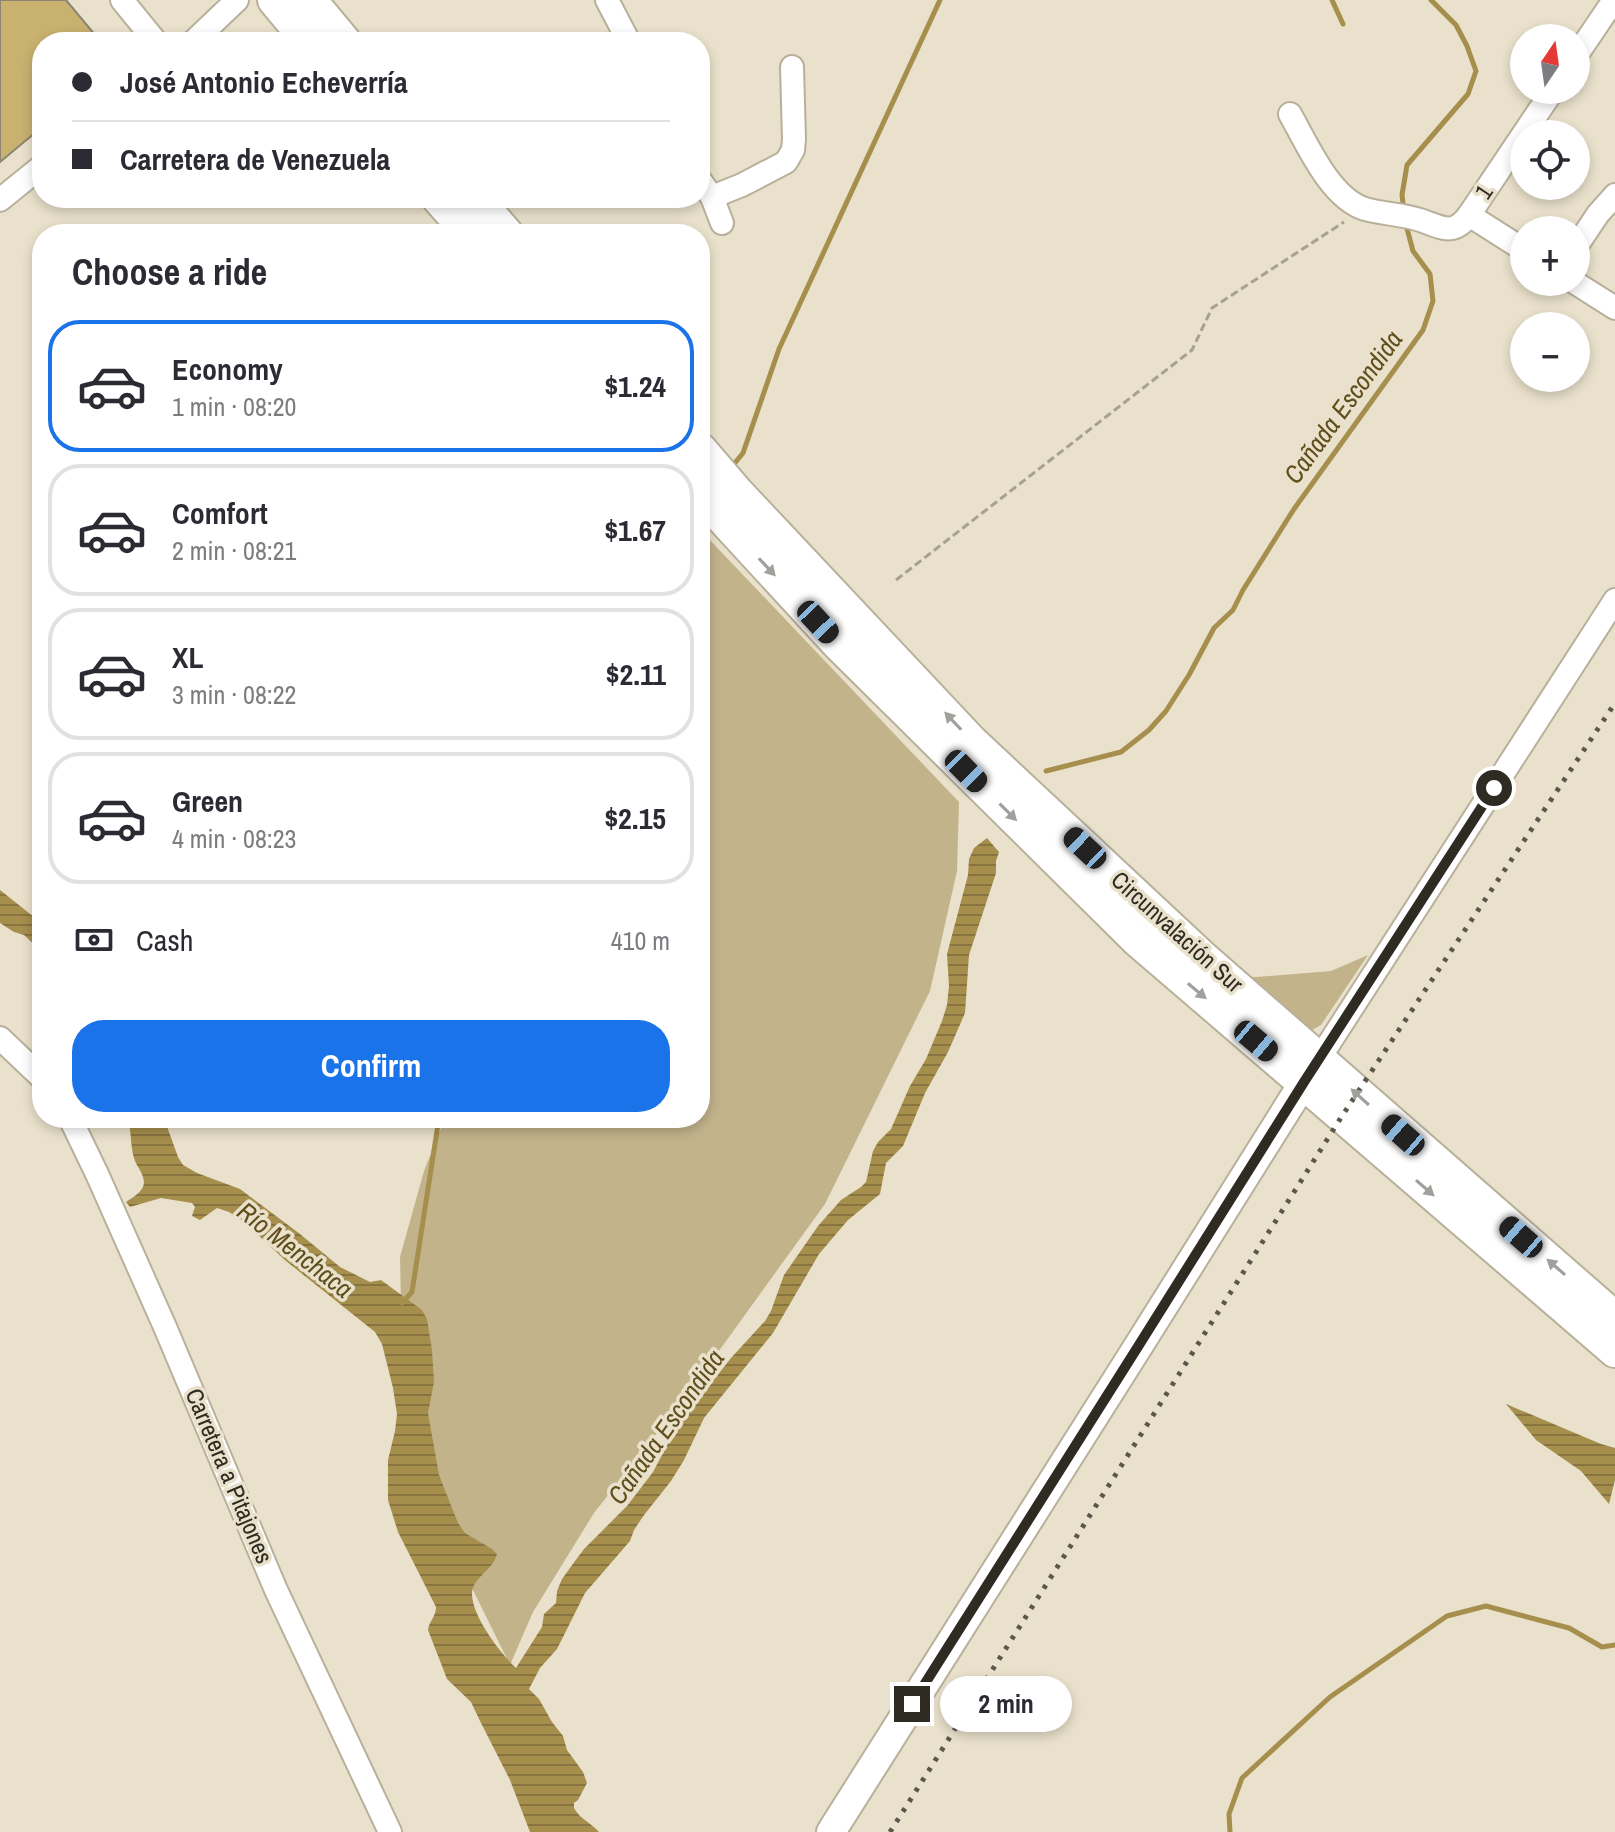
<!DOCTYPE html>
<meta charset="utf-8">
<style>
body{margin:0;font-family:"Archivo Narrow",sans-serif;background:#f2f2f3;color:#2b2b33;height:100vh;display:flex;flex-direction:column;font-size:30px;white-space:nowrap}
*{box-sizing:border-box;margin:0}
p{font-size:26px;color:#7c7c81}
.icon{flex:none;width:44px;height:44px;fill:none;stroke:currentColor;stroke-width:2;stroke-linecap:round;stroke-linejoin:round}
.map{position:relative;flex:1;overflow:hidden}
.sheet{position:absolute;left:32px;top:224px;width:678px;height:904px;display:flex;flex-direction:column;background:#fff;border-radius:32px;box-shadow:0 4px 12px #0003}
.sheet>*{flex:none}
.banner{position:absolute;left:32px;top:32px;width:678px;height:176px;border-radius:32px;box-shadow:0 4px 12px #0003;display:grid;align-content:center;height:176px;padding:0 40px;background:#fff}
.needle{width:52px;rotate:13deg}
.buttons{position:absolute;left:1510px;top:24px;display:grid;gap:16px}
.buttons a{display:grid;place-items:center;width:80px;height:80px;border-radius:50%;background:#fff;box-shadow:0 4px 12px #0003;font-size:40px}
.end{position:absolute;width:36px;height:36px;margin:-18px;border:10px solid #2e2b23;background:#fff;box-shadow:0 0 0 4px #fff}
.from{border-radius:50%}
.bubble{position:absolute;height:56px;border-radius:28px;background:#fff;box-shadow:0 4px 12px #0003;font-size:26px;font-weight:800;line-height:56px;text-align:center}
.car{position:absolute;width:24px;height:48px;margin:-24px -12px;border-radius:10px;box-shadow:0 0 6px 2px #0007;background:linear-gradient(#222 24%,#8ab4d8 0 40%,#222 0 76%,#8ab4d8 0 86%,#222 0)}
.banner b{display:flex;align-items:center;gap:28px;height:76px;font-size:30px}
.banner b+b{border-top:2px solid #e1e1e2}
.banner i{width:20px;height:20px;background:#2b2b33}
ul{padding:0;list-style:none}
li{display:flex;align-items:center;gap:24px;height:132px;margin:0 16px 12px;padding:0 24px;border:4px solid #e1e1e2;border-radius:32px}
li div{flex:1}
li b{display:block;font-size:30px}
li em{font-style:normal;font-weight:800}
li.selected{border-color:#1a73e8}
li>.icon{width:72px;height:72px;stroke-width:1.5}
h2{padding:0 40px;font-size:36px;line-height:96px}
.pay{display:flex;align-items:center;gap:20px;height:88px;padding:0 40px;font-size:30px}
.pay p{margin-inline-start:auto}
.button{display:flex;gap:16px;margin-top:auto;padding:16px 40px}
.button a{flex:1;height:92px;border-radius:32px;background:#1a73e8;color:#fff;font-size:32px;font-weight:800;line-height:92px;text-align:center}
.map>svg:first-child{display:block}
.green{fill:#c2b38b}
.water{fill:url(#water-rules)}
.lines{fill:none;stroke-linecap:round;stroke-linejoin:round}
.stream{stroke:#a68e4d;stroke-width:5}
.building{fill:#c9b16f;stroke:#8b8470;stroke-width:2}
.minor-casing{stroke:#b8b09b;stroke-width:26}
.major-casing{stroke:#b8b09b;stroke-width:32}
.highway-casing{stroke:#b8b09b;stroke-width:36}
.path{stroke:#a7a190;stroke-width:3;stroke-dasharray:8 4;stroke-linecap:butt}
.minor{stroke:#fff;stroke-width:22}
.major{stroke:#fff;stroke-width:28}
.highway{stroke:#fff;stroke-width:32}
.rail{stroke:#5b574b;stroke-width:5;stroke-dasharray:4 8;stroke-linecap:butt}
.oneway{fill:#a1a09c}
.route{stroke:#2e2b23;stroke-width:10}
.labels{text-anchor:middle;stroke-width:7;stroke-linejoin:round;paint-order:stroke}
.street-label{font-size:24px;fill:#2e2b23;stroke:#e9e1cb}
.water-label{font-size:26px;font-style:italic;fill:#604e1c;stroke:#e9e1cb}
</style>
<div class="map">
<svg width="1615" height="1832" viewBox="0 0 1615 1832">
<defs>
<pattern id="water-rules" width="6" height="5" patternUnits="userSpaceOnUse" patternTransform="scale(2)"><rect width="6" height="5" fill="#a68e4d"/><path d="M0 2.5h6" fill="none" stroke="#887440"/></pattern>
</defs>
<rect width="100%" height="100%" fill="#e9e1cb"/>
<g class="green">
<path d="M707,537L959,802L957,871L930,991L825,1204L690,1391L594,1513L533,1612L510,1665L471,1586L429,1451L401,1303L400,1257L424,1171L445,1118H700V539Z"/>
<path d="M1368,955L1321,1025L1312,1030L1305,1032L1234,976L1256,977L1331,971Z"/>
</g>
<g class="water">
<path d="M987,838L999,852L996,861V873L969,955L965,1013L948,1052L925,1093L903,1146L886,1163L880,1194L848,1220L819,1254L773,1333L704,1418L684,1460L671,1481L644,1515L634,1530L630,1541L585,1593L557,1649L540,1668L529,1689L539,1699L552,1722L563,1736L567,1750L583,1772L587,1783L578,1800L574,1803V1808C580,1819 591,1823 599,1832H530L510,1780L480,1721L471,1702L447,1679L428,1630C429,1621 436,1617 436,1607L398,1532L388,1500V1460L395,1431L397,1414L393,1388L382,1344L375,1332L286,1261L243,1221L229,1212L217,1208L200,1220L192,1216L195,1207L192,1203L161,1198L130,1207L126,1202C133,1197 143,1192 144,1183C144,1173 136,1166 134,1158C130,1145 132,1130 127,1118H164L178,1157L183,1165L197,1173L240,1189L300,1234L340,1267L370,1282L381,1280L422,1310L427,1319L432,1350L434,1382L428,1413L439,1475L458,1523L465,1533L492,1549L497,1554C494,1567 481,1573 474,1585C463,1606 501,1654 516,1668L542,1627L544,1614L556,1603L557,1591L562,1579L575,1561L584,1549L627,1506L653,1472L673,1434L686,1415L731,1358L765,1321L771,1311L784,1275L818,1226L841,1200L861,1187L866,1182L873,1151L878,1142L891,1129L910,1086L926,1059L942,1021L947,1005L949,986L947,954L968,875L969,859L974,848Z"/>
<path d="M0,890L39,921L42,920V952L24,935L14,932L0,923Z"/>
<path d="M1506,1404L1601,1444L1615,1448V1480L1609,1504L1581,1471L1536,1440Z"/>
</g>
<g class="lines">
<g class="stream">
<path d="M1332,0L1343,24"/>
<path d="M1404,211L1402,195L1407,165L1468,94L1476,71L1467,46L1456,25L1431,0"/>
<path d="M38,338L42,346"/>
<path d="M730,469L743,453L779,349L940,0"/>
<path d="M1046,771L1121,752L1149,730L1166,711L1189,675L1214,628L1233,610L1243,590L1294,509L1423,330L1433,301L1430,274L1413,251L1405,221"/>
<path d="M402,1303L412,1292L439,1118"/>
<path d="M1230,1832L1229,1814L1242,1778L1330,1697L1447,1616L1486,1606L1569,1628L1602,1647L1615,1645"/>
</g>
</g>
<path class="building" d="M0,0H66L101,42H42V127L0,162Z"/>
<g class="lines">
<g class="minor-casing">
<g id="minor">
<path d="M122,0L156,42"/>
<path d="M607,0L629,42"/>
<path d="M193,42L237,0"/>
<path d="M1576,56L1614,0"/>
<path d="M1290,114C1307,144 1330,198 1365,209C1383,214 1402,214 1420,220C1441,227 1453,237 1469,215L1553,90"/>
<path d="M700,180L712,197L722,223"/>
<path d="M712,197L742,185L786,162L793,150L794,139L792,67"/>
<path d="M0,200L42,166"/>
<path d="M1469,215L1524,250"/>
<path d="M1576,247L1598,214L1615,195"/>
<path d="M1574,282L1615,308"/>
<path d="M0,1038L42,1078"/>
<path d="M1319,1059L1615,600"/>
<path d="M70,1118L97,1174L165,1327L276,1590L390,1832"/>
</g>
</g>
<g class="major-casing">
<path id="major" d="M831,1832L1139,1345L1304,1082"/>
</g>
<g class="highway-casing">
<g id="highway">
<path d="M274,0L309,42"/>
<path d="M310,0L345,42"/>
<path d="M438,198L470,234"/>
<path d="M476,198L507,234"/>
<path d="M700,449L736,491L972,742L1200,955L1615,1318"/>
<path d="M700,494L839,645L1136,939L1615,1351"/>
</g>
</g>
<path class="path" d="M896,580L1192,350L1212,308L1344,222"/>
<use href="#minor" class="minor"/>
<use href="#major" class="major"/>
<use href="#highway" class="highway"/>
<path class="rail" d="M890,1832L1342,1116L1615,703"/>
</g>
<defs><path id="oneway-solid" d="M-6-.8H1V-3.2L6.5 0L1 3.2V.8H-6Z" transform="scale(2)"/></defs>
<g class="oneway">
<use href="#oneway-solid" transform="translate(767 567) rotate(47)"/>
<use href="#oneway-solid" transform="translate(953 721) rotate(-133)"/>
<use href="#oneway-solid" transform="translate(1008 812) rotate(45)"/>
<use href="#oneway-solid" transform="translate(1197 991) rotate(40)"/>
<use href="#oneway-solid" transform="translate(1360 1097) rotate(-138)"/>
<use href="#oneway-solid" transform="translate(1425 1188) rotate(41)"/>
<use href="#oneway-solid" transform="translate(1556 1267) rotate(-139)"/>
</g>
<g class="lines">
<path class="route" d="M912,1704L1139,1345L1304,1082L1494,788"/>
</g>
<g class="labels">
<g class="street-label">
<text transform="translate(1484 192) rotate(-56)" y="8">1</text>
<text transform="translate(1177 932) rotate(42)" y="8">Circunvalación Sur</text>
<text transform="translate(229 1476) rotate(67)" y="8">Carretera a Pitajones</text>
</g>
<g class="water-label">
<text transform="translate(1343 407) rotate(-54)" y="9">Cañada Escondida</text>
<text transform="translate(295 1250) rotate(38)" y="9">Río Menchaca</text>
<text transform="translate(666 1427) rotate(-55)" y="9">Cañada Escondida</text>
</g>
</g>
</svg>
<div class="buttons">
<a><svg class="needle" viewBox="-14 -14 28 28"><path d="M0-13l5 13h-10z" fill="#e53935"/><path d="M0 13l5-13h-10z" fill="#7c7c81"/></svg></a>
<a><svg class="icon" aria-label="locate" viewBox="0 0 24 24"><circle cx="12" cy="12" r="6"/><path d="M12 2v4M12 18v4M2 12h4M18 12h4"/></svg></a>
<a>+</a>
<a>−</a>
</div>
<i class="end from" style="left:1494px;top:788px"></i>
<i class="end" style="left:912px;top:1704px"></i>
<div class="bubble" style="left:940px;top:1676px;width:132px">2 min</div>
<i class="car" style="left:818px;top:622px;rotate:137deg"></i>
<i class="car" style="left:966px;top:771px;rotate:135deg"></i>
<i class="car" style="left:1085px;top:848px;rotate:313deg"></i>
<i class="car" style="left:1256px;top:1041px;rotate:130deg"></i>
<i class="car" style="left:1403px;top:1135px;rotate:311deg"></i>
<i class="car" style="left:1521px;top:1237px;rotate:311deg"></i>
<div class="banner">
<b><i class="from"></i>José Antonio Echeverría</b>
<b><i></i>Carretera de Venezuela</b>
</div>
<section class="sheet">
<h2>Choose a ride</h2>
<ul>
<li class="selected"><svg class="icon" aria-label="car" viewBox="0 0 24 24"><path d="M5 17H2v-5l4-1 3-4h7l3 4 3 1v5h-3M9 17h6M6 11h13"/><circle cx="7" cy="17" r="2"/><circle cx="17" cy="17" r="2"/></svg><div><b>Economy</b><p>1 min · 08:20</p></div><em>$1.24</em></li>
<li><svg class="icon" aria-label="car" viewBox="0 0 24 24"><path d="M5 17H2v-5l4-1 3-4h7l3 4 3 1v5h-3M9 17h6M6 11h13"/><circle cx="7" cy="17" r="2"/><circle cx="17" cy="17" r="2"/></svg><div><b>Comfort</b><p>2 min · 08:21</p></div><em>$1.67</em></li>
<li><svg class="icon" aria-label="car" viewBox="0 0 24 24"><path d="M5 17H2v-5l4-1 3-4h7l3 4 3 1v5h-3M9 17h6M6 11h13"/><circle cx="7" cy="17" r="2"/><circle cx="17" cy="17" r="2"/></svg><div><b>XL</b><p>3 min · 08:22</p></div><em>$2.11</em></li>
<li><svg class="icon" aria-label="car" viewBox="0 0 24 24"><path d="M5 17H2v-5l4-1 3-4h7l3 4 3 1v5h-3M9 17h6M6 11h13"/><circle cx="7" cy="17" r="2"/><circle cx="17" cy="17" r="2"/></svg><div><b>Green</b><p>4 min · 08:23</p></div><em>$2.15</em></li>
</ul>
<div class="pay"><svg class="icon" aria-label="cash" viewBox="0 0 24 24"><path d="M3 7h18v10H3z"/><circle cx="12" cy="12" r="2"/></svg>Cash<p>410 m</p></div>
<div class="button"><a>Confirm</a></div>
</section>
</div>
